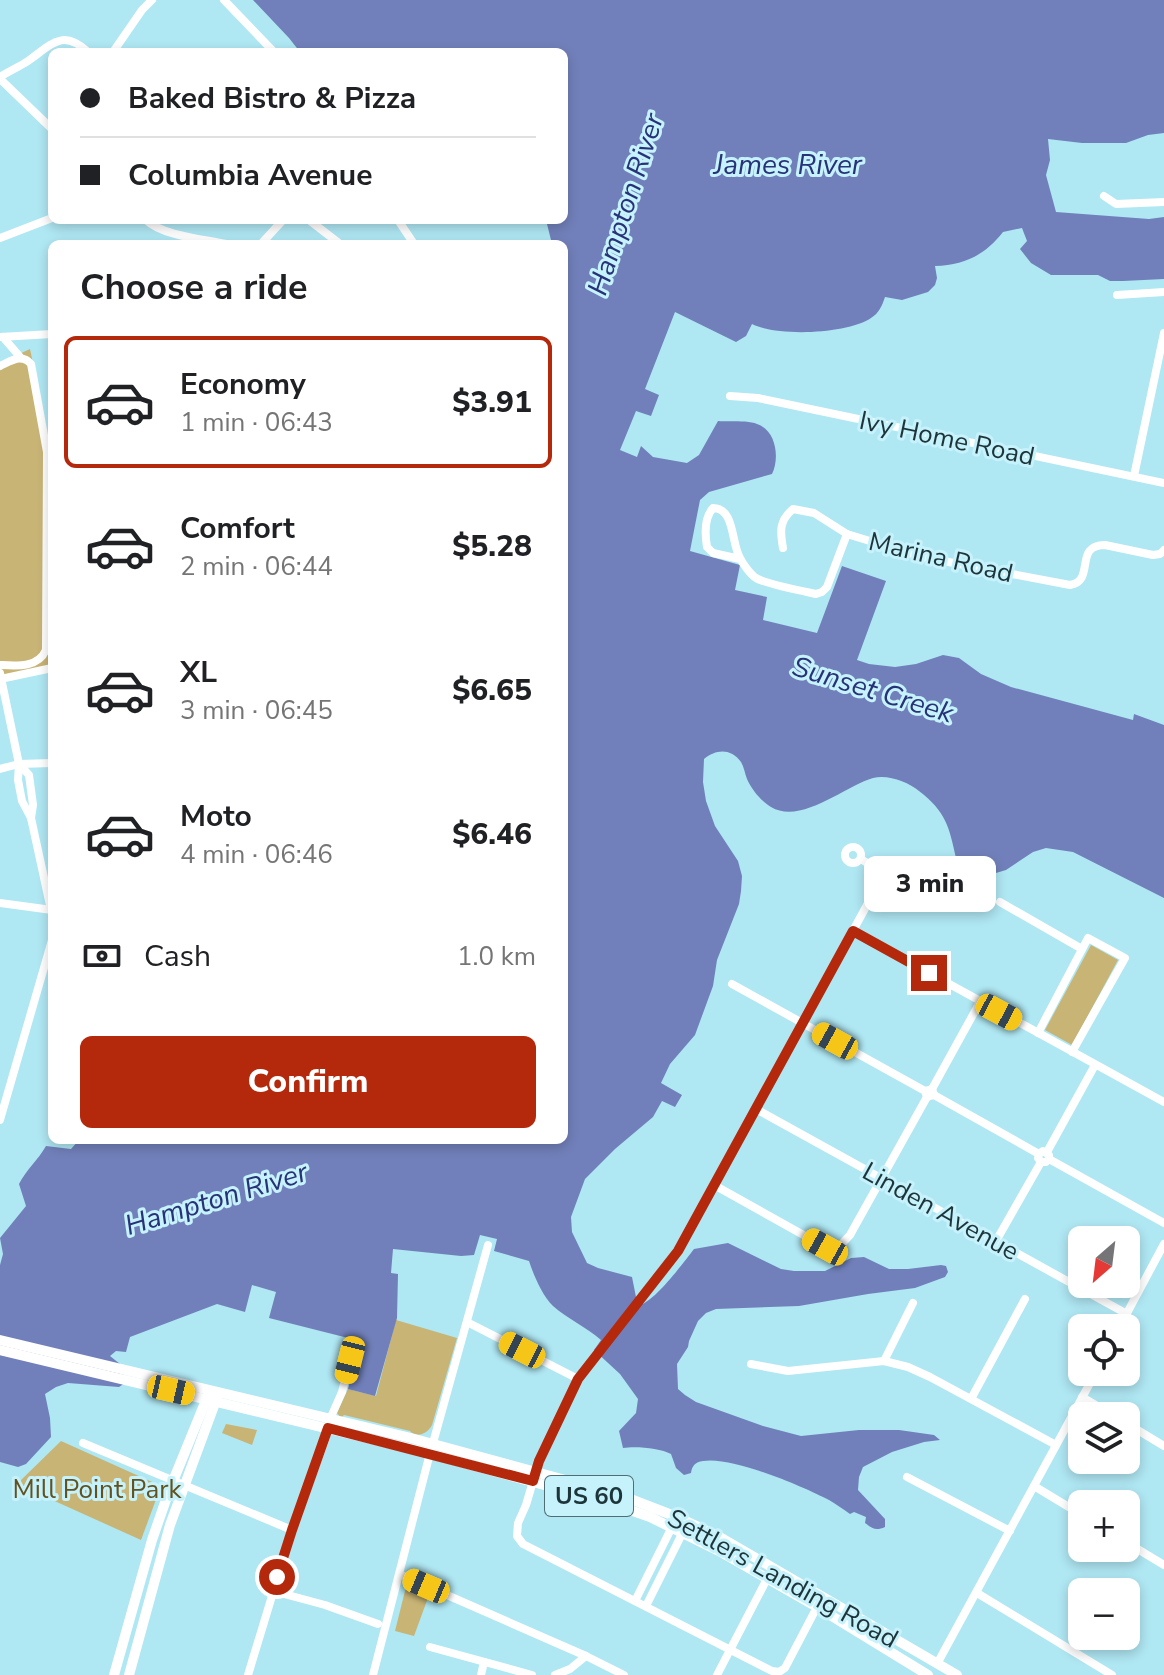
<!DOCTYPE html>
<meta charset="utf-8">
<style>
body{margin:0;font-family:"Nunito Sans",sans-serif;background:#f2f2f2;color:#202124;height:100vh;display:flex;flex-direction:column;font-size:30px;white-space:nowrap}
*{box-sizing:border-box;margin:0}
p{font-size:26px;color:#757577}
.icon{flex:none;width:44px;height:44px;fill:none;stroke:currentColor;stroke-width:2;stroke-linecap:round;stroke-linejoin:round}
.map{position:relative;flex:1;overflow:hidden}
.sheet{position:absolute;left:48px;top:240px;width:520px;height:904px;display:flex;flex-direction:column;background:#fff;border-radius:12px;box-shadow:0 4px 12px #0003}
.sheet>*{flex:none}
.guide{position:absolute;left:48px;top:48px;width:520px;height:176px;border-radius:12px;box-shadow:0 4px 12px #0003;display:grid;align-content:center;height:176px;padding:0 32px;background:#fff}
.needle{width:52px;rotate:208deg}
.buttons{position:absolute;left:1068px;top:1226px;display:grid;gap:16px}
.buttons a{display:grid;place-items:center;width:72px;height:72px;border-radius:12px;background:#fff;box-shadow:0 4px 12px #0003;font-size:40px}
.end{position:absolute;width:36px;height:36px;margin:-18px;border:10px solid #b4280c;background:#fff;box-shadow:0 0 0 4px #fff}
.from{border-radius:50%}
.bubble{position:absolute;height:56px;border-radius:12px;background:#fff;box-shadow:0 4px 12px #0003;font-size:26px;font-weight:800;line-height:56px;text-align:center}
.car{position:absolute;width:24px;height:48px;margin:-24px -12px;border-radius:10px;box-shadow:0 0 6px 2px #0007;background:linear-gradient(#f5c518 24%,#345 0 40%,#f5c518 0 76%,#345 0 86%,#f5c518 0)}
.guide b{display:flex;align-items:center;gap:28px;height:76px;font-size:30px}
.guide b+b{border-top:2px solid #e0e0e0}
.guide i{width:20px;height:20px;background:#202124}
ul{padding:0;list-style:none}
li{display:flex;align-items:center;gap:24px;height:132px;margin:0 16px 12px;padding:0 16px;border:4px solid transparent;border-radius:12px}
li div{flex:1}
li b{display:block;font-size:30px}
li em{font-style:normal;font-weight:800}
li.active{border-color:#b4280c}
li>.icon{width:72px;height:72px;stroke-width:1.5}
h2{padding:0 32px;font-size:36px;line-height:96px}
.pay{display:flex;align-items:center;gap:20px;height:88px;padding:0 32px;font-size:30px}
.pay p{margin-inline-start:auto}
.action{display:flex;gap:16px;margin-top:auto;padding:16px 32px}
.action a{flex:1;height:92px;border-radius:12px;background:#b4280c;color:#fff;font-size:32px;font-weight:800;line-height:92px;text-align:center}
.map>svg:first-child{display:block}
.green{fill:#c8b475}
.water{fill:#7180ba}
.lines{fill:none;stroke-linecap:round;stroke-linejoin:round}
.minor{stroke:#fff;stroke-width:8}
.major{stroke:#fff;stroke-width:10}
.route{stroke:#b4280c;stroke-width:10}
.labels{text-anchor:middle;stroke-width:6;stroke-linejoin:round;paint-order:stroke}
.shield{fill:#c6f2fc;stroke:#506d74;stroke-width:2}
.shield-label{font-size:24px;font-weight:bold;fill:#1d3439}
.street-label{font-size:26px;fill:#1d3439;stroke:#c6f2fc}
.park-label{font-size:26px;fill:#62521f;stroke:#c6f2fc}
.water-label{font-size:28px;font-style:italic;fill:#283278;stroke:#c6f2fc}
</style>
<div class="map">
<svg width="1164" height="1675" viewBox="0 0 1164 1675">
<rect width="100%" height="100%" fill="#afe7f3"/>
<g class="green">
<path d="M30,349L46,426L49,451L48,666L0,676V363Z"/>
<path d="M1091,945L1118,960L1072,1045L1045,1030Z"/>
<path d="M396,1320L457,1338L432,1425C428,1433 417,1439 410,1431L344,1415L341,1418L337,1413L348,1389L376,1396Z"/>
<path d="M226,1424L257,1430L252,1445L222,1433Z"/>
<path d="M61,1441L161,1486L141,1540L17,1484Z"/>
<path d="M406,1587L429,1595L414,1636L395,1631Z"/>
</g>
<path class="water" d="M253,0H1164V133L1148,135L1126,143H1082L1048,139L1050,160L1046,175L1056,212L1149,219L1164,217V279L1123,281H1110L1098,275H1051L1031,263L1020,249L1027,241L1022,228L1003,232C984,256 964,265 935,266L937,278L935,285L928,292L902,300L885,297C882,306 879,313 871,318C848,334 777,337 752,324L746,336L736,342L675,312L645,389L659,395L651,416L636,411L620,450L637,457L641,446L653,457L687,463L699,455L718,421C728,422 748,420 757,424C776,430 780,458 772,474L709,492L700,500L690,551L740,565L735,590L767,597L763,620L817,633L842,566L886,581L857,660L869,664L895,667L916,664L943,655L959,658L981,674L1011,687L1133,720L1134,714L1164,725V898L1073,852L1046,848L1033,852L1006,870L996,873L967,866L956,858C949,826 946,812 919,791C908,782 888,774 873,778C845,786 801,825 771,807C761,801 752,790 747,779C745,774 744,767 741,762C731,748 716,749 704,759L703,782L706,801L715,826L738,861L742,876L741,891L739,904L717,960L713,986L695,1035L670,1064L661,1083L682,1095L675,1107L662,1101L653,1117L615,1149L585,1179L571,1217L572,1232L587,1263L598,1268L632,1277L636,1297L640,1305C655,1301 684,1262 694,1249L728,1243L781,1269L794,1271H825L851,1258L864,1257L889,1269H908L941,1265L946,1266L948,1272L945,1277L915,1288L868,1294L799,1306L716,1309L706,1313L698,1321L689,1341L688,1347L677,1364L678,1389L685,1395L696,1402L763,1426L801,1436L859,1430H899L934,1435L940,1440L924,1442L892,1452L863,1467L859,1477L858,1490L885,1519V1527C876,1531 873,1529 865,1523L866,1517L854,1512L850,1514C843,1509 836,1504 829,1500C802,1486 732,1456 703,1461C695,1462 692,1466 691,1473L684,1475L676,1468L671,1454C660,1448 636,1446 623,1448L619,1431L636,1413L638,1399L620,1374L594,1350L601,1340C586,1327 568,1319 553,1306C542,1295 534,1276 529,1261L494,1251L497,1239L480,1235L474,1255L461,1256L393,1249L391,1273L398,1274L397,1318L375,1396L348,1389L360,1341L269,1318L276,1292L252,1285L245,1312L217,1304L130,1337L126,1352L116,1351L110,1356L120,1364L125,1383L119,1387L68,1383L56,1387L45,1394L50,1418L51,1437L26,1464L18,1467L0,1462V1265L3,1254L0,1238L26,1206L19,1184C26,1170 38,1160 46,1146L71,1149L79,1140H564V244H552L546,220H564V52H300L289,38Z"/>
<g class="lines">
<g class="minor">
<path d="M224,0L274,52"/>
<path d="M113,52L142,10L152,0"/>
<path d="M0,77C9,71 19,67 28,61C51,45 62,28 88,52"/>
<path d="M0,79L52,129"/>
<path d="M1104,196L1116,204L1164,202"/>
<path d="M146,220C163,236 203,239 226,244"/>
<path d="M309,220L340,244"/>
<path d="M398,220L414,244"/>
<path d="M0,238L52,218"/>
<path d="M261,244L283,220"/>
<path d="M1117,295L1164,292"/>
<path d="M0,337L52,334"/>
<path d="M3,337L21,358"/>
<path d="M0,366C11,361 22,353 31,364L47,452L46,650C38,668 17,666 0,665"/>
<path d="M730,396L758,398L1164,483"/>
<path d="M1134,476L1164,333"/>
<path d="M783,548C780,531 779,521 793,509L814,513L847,534"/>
<path d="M740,559L713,553L707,547C705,535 704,518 713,508C735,508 731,543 740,558C743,564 750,574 756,578C766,584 802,591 816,594L822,592L827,587L847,534L922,557L1070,585C1096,581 1073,545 1105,545L1153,555L1160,554L1164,550"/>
<path d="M0,673L19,764L18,780L22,801L31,818L51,910"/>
<path d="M0,679L52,668"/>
<path d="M19,764L29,775L33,805L31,818"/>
<path d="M0,769L19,764L52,763"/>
<circle cx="853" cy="855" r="8"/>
<path d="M1000,902L1082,949"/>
<path d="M0,903L52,910"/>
<path d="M853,931L1164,1102"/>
<path d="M732,984L925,1091L927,1097L934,1095L932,1089L925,1091"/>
<path d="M1038,1033L1088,938L1125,958L1072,1052"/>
<path d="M932,1089L980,1002"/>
<path d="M934,1095L1039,1154L1038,1158L1041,1162H1046L1049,1159V1155L1043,1151L1039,1154"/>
<path d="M756,1109L1127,1314"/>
<path d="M0,1120L52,940"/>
<path d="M1047,1152L1095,1065"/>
<path d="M1049,1159L1164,1223"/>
<path d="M714,1185L825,1247L838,1248L850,1235L927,1097"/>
<path d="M996,1241L1041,1162"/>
<path d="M467,1322L578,1379"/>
<path d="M1119,1328L1164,1244"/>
<path d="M884,1361L913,1303"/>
<path d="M751,1364L788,1371L884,1361L908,1367L930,1377L1056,1445"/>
<path d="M1082,1397L1114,1416"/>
<path d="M971,1399L1025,1299"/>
<path d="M1126,1423L1164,1446"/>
<path d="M83,1443L292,1530"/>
<path d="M907,1477L1010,1531"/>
<path d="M1034,1486L1082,1515"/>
<path d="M1126,1542L1164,1565"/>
<path d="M399,1574L586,1656L624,1675"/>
<path d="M273,1591L325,1605L378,1624"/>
<path d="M977,1593L1112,1675"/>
<path d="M635,1601L673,1525"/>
<path d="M646,1606L688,1522"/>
<path d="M817,1607L785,1668L779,1672L772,1671L523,1544L517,1536L518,1523L526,1505L539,1461L578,1379L678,1251L879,883C880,869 872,866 861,859"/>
<path d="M430,1647L532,1675"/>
<path d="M937,1664L1096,1372"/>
<path d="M248,1675L292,1530L325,1440L330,1419L342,1392L350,1360"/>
<path d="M373,1675L428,1461L488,1245"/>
<path d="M481,1675L484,1662"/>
<path d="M555,1675L570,1669L586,1656"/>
<path d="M717,1675L769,1575"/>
</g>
<g class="major">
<path d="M0,1340L411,1438L620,1495L677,1517L718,1536L957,1675"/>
<path d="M0,1350L417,1450L610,1503L650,1517L719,1551L817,1607L928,1675"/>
<path d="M114,1675L152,1540L169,1491L209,1393"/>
<path d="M129,1675L170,1525L218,1395"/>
</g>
</g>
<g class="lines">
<path class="route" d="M277,1577L292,1530L328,1428L533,1481L539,1461L578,1379L678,1251L853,931L929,973"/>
</g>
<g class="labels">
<rect class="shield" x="545" y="1476" width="88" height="40" rx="6"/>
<g class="shield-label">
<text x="589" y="1504">US 60</text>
</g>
<g class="street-label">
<text transform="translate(947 438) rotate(12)" y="9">Ivy Home Road</text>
<text transform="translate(941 557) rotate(13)" y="9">Marina Road</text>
<text transform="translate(941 1211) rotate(29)" y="9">Linden Avenue</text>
<text transform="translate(783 1578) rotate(29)" y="9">Settlers Landing Road</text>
</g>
<g class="park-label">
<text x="97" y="1498">Mill Point Park</text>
</g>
<g class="water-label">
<text x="788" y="174">James River</text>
<text transform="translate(625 204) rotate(-72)" y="10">Hampton River</text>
<text transform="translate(873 689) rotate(17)" y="10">Sunset Creek</text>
<text transform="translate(216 1198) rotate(-17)" y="10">Hampton River</text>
</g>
</g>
</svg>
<div class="buttons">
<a><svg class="needle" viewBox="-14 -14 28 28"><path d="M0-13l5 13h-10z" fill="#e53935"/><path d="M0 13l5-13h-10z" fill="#757577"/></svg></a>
<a><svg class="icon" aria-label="locate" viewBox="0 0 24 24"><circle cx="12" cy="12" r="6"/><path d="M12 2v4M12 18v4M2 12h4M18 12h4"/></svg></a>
<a><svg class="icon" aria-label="layers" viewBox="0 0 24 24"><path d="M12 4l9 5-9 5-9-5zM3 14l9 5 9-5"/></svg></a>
<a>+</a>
<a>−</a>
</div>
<i class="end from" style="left:277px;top:1577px"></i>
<i class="end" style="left:929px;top:973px"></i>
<div class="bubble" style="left:864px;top:856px;width:132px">3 min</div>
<i class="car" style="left:999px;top:1012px;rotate:118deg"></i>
<i class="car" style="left:835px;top:1041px;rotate:299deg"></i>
<i class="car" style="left:825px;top:1247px;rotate:299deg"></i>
<i class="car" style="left:522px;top:1350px;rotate:297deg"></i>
<i class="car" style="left:350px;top:1360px;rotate:194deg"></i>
<i class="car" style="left:171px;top:1390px;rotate:103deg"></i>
<i class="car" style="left:426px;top:1586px;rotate:293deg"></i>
<div class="guide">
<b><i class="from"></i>Baked Bistro &amp; Pizza</b>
<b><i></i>Columbia Avenue</b>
</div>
<section class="sheet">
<h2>Choose a ride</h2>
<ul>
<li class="active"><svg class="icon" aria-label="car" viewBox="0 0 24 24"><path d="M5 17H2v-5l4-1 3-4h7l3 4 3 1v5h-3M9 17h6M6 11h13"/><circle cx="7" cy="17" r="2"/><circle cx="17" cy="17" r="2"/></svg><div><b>Economy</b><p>1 min · 06:43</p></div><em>$3.91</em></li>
<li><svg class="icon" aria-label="car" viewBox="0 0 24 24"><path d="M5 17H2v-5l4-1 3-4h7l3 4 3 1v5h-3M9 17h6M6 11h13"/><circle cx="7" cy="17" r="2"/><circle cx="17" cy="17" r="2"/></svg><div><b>Comfort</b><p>2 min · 06:44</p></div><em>$5.28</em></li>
<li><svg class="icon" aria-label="car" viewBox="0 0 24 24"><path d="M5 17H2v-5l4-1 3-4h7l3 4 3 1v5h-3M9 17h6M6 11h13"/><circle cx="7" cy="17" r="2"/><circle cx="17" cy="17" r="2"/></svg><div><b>XL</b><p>3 min · 06:45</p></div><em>$6.65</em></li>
<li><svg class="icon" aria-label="car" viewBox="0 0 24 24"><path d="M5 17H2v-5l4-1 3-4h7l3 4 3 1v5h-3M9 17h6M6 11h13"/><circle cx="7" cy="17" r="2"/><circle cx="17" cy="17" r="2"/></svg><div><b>Moto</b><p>4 min · 06:46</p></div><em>$6.46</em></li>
</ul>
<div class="pay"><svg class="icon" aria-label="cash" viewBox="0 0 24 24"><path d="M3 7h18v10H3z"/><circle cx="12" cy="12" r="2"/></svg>Cash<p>1.0 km</p></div>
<div class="action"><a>Confirm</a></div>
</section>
</div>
